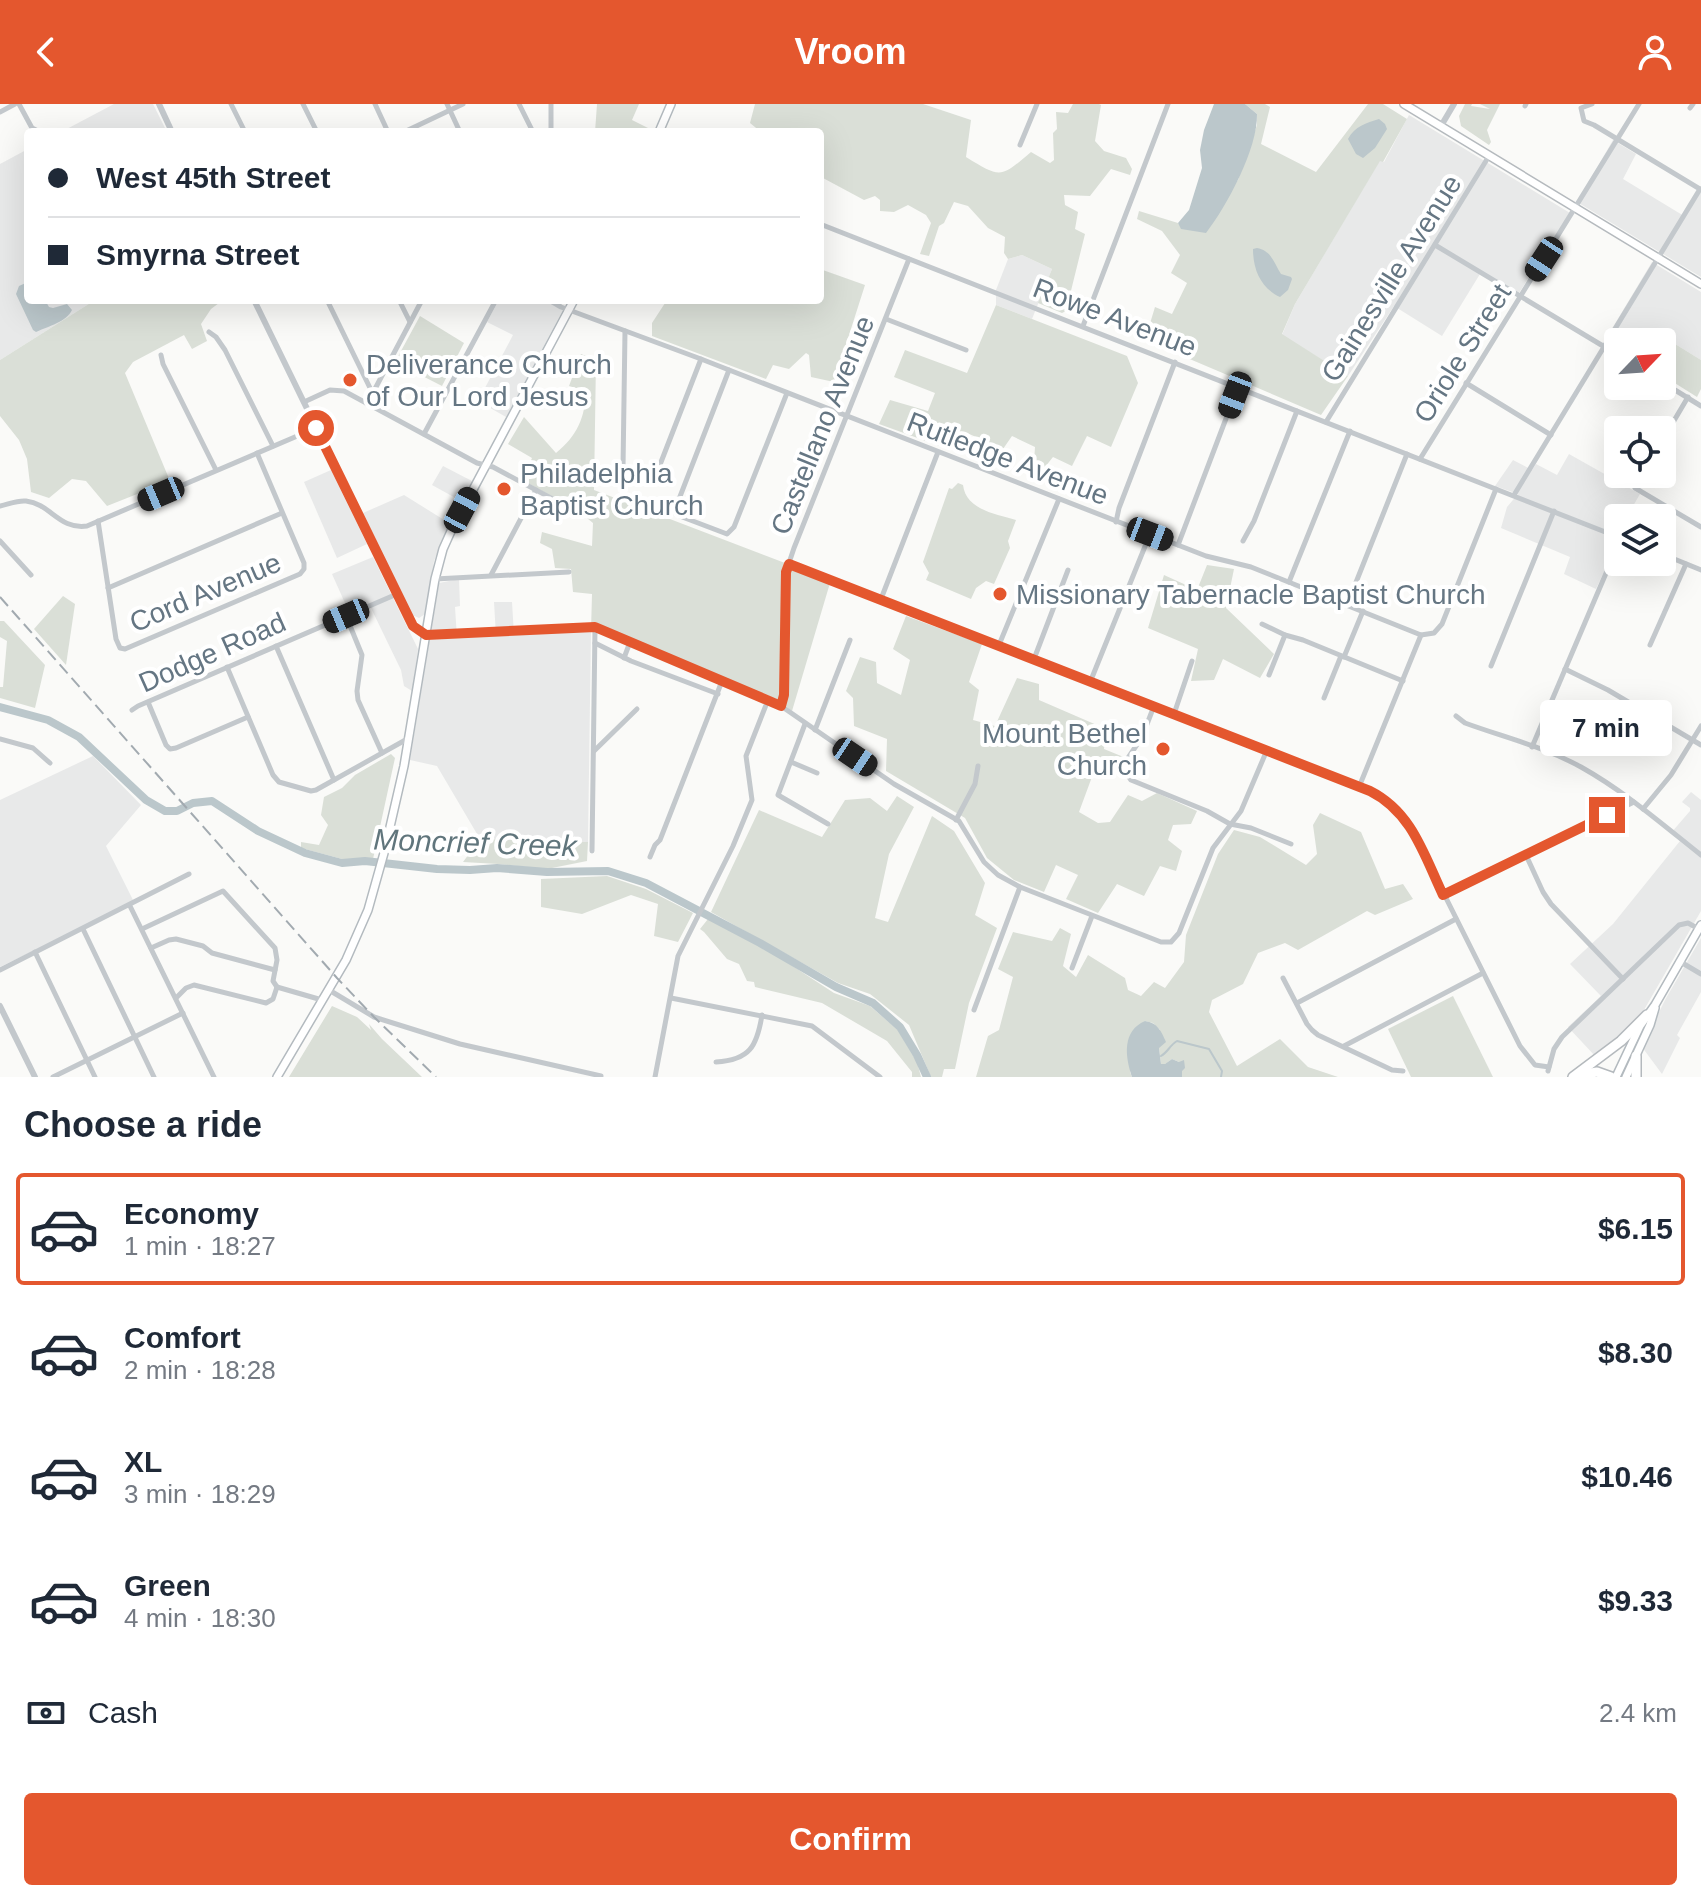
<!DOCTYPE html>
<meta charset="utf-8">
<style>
body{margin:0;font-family:Helvetica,sans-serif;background:#f2f2f3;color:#1f2937;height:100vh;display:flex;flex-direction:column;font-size:30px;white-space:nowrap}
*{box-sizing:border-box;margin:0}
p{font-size:26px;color:#747a83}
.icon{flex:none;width:44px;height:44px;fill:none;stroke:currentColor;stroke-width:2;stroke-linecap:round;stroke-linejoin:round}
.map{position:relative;height:973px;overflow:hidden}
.drawer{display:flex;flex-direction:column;background:#fff;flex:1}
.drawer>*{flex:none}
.banner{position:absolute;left:24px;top:24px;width:800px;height:176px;border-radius:8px;box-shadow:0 8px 32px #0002;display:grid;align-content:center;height:176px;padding:0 24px;background:#fff}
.needle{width:52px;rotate:65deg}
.buttons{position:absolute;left:1604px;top:224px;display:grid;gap:16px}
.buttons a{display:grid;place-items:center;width:72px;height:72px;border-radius:8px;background:#fff;box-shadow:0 8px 32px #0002;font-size:40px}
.end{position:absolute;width:36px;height:36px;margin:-18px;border:10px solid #e4572e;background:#fff;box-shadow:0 0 0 4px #fff}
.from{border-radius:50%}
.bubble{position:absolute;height:56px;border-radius:8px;background:#fff;box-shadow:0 8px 32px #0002;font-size:26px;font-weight:600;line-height:56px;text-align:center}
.car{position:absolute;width:24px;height:48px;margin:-24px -12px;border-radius:10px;box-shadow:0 0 6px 2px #0007;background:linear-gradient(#222 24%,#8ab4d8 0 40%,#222 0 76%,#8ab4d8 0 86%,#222 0)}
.banner b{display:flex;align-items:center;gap:28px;height:76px;font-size:30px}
.banner b+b{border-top:2px solid #e0e1e3}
.banner i{width:20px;height:20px;background:#1f2937}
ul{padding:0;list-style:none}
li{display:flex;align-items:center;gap:24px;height:112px;margin:0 16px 12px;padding:0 8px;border:4px solid transparent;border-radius:8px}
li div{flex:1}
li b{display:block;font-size:30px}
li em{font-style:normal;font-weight:600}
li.selected{border-color:#e4572e}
li>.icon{width:72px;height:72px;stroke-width:1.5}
h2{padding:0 24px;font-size:36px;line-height:96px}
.pay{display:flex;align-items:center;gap:20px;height:88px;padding:0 24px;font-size:30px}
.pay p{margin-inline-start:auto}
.primary-button{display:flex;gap:16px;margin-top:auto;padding:16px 24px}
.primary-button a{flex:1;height:92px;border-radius:8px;background:#e4572e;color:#fff;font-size:32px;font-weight:600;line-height:92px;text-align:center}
header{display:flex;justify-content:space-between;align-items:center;height:104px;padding:0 24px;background:#e4572e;color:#fff;font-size:36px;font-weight:600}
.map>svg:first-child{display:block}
.built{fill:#e8e9e9}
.green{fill:#dadfd7}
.water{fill:#bbc7cb}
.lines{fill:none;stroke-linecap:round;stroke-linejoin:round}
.stream{stroke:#bbc7cb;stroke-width:2}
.river{stroke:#bbc7cb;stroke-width:8}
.secondary-casing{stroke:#b3babf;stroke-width:10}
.primary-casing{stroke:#b5babe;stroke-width:10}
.motorway-casing{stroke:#b4b9bd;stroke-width:12}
.minor{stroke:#c3c8cc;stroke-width:5}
.tertiary{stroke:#c3c8cc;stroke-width:6}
.secondary{stroke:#fff;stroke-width:7}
.primary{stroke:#fff;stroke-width:7}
.motorway{stroke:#fff;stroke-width:9}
.rail{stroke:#a2aab0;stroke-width:2;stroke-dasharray:12 6;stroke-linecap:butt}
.route{stroke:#e4572e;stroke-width:10}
.poi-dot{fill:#e4572e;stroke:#fff;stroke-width:3}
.labels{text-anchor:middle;stroke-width:8;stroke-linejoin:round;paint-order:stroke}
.street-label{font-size:28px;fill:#657683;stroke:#fff}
.poi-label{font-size:28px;fill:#657683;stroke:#fff;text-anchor:start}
.water-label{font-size:30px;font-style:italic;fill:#60757c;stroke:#fff}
</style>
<header><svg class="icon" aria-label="back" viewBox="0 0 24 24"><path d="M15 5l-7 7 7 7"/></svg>Vroom<svg class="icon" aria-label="person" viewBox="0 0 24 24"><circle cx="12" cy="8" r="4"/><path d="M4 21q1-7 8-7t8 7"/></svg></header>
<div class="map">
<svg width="1701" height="973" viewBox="0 0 1701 973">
<rect width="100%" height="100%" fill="#fafaf8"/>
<g class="built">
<path d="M114,0H153L167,28H61Z"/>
<path d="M1409,11L1570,109L1517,192L1480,170L1442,232L1394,202L1348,272L1282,231L1295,200L1380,56L1384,58Z"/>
<path d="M1613,36L1636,50L1623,75L1684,112L1699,88L1701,89V173L1577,98Z"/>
<path d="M28,45V196H95L0,256V60Z"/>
<path d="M1022,151L1052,165L1032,215L996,201V186L1008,155Z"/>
<path d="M1652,158L1701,188V256L1659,230L1654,238H1618V254L1601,243Z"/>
<path d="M499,196H544L563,206L506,313L478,297L513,231L487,218Z"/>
<path d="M1569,350L1640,390L1626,414H1618L1617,429L1618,437L1596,485L1564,470L1570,453L1501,424L1507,403L1518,390L1495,382L1513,356L1532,366L1536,360L1557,371Z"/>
<path d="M443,362L472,377L461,397L432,381Z"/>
<path d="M331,366L367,440L337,454L304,378Z"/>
<path d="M404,391L449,419L434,457L425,510L419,514L412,511L363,409Z"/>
<path d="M373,453L418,545L412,587L404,582L401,566L369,500L349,508L332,470Z"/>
<path d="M459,475L460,502L455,503L457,534L496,532L494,498H512L514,531L591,527L588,738L480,735L437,662L410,656L439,479Z"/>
<path d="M93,652L141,701L106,742L134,798L0,863V696Z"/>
<path d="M1691,688L1701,696V807L1637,918L1596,953L1568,923L1601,892L1570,860L1613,820L1680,737L1671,729L1690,707V704L1682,698Z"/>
<path d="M1701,834V888L1677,931L1680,934L1662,970L1642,943L1665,896Z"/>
</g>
<g class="green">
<path d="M597,0H639L632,16L648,24L646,28H595Z"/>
<path d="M755,0H923L971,16L966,53C1002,75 1000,74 1031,48L1050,59L1054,56L1053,29L1057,25L1056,8L1068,9L1073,0H1099L1101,1L1095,37L1104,47L1126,54L1132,65L1130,71L1111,65L1090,92L1064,91L1065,101L1078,108L1075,125L1085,130L1066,207L1062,209L1038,199L1052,165L1022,151L1008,155L1004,149L1005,133L988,124L968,102L954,98L944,119L939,122L929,152L920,150L931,119L926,111L908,101L894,108L880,107V96L875,92L864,96L823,74H820V28H761L750,19Z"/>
<path d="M1245,0H1265L1270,3L1261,40L1316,68L1368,0H1383L1407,15L1383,58L1380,57L1295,200L1282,230L1348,272L1321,311L1152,239L1148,226L1155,203L1172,210L1187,179L1171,169L1180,151L1162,127L1137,115L1139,107L1178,119L1182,125L1238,76L1257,21V10Z"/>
<path d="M1465,0H1472L1471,2L1490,5L1480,0H1500L1487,26L1491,38L1489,41L1461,22L1459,12Z"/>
<path d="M820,165L865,181L834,278L811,273L809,251L806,249L789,265L773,261L766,275L652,232V219L667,196H820Z"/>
<path d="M95,196H223L211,205L201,220L207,237L192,245L184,231L133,258L125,269L170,377L107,402L86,377L72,375L49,394L31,388L27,355L19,336L0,312V256Z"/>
<path d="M996,201L1127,252L1138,279L1111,343L1087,332L1072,362L1053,353L1045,363L1034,358L1035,343L1012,332L1003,345L967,329L945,344L879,320L890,296L928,307L935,289L894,273L905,246L967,269Z"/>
<path d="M420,212L464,239L442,282L395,258Z"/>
<path d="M1659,230L1701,256V285L1697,293L1662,271V238H1654Z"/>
<path d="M581,250L596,256L594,386L785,459L830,479L792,607L776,595L728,576L725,580L601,527H591L592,490L573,488L571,465L555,464L552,445L540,439L542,428L592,442L593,419L577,406L522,376L532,354L508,340L524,313L556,349C577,332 585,314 586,287L569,282Z"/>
<path d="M958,379L963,381C966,406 996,410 1016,416L1008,437L1010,444L994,480L986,477L976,484L971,495L926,476L929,469L923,458L949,384L952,385Z"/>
<path d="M1207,461L1234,465L1226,504L1274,550L1260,574L1223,555L1214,576L1191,577L1198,545L1148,524L1164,471L1197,486Z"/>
<path d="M63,492L75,500L66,561L34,525Z"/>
<path d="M906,512L982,540L969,578L979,586L973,616L995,622L1017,574L1039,580V596L1106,625L1104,645L1126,654L1123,664L1115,666L1096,662L1079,708L1098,719L1110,718L1128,691L1142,697L1157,689L1197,707L1191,720L1173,721L1168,736L1182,747L1176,767L1160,762L1144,792L1117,780L1098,809L1066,795L1078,771L1056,761L1044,788L1014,776L987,754L965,714L886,667L887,635L854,622L853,594L846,587L860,553L876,558L877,579L901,591L910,556L893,545Z"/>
<path d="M0,517H4L45,561L35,604L0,594V583H3L7,537L0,533Z"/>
<path d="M391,650L395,654L373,755H342L301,744V738L319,741L328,721L321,711L324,693L342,684L355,671Z"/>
<path d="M897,692L914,703L889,750L875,814L888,818L932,712L954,727L985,779L975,811L997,824L969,899L955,965H944L942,973H931L909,921L870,890L838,879L711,808L759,706L822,733L845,696L870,694L887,707Z"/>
<path d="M1320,709L1361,728L1385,785L1403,780L1413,795L1375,811L1367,807L1298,846L1285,839L1258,849L1243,880L1212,896L1209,908L1237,962L1280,935L1308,963L1338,973H1182L1179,958L1172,955L1164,961L1161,960L1159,944L1160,926L1153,919L1145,917L1130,968L1132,973H976L988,932L999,926L1013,873L998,865L1013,828L1052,837L1060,824L1071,830L1063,862L1076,873L1088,851L1125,874L1128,886L1141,892L1154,878L1165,884L1184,858L1186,831L1218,750L1234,726L1260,733L1306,761L1317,750L1313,721Z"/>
<path d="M480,735L588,738L587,757L547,765L498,760L463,758Z"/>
<path d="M607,772L646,785L693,809L678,838L654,832L658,800L631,791L582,810L541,803V775Z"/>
<path d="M708,815L759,840L834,889L870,902L898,926L917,958L921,973H912V968L887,937L822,899L755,883L754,878L747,877L739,860L727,855L704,828L700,825Z"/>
<path d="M1453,892L1493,973H1411L1388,925Z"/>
<path d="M332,902L357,913L371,926L369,920L382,935L422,973H289Z"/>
</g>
<g class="water">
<path d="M1214,0H1245L1257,10C1258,44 1227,102 1206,129L1181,125L1178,119L1189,106L1202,64L1200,46L1204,26Z"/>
<path d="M1379,15L1385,20L1387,25L1375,44L1363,54L1356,50L1348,35C1355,22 1366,19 1379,15Z"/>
<path d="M1257,144C1272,147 1274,159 1281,170L1291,173L1292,175L1288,186L1280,193C1261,184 1253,166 1253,145Z"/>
<path d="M28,178V196H45L49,203L53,204L67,200L72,206C66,218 49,222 36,228L33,226L16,190L19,182Z"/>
<path d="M1145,917C1158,919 1161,927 1166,938L1159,944L1161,960H1165L1172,955L1179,958L1184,956L1185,964L1182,967V973H1132C1125,952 1122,927 1145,917Z"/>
</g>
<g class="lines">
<path class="stream" d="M1161,952C1168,948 1170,941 1177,937L1209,945L1222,967L1221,973"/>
<path class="river" d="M0,603L48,616L79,633L146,696L165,707H177L193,699L212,697L258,727L305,749L342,759L365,757L437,765L470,766L497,764L547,768L608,767L646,779L760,839L836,883L873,899L900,923L917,951L927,973"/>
<g class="secondary-casing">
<g id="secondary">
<path d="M659,28L671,0"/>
<path d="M277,973L346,856L368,806L384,749L404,662L435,475L443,445L452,425L574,196"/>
<path d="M1616,973L1640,922L1655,901L1701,821"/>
<path d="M1626,973L1650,921L1655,904"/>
</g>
</g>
<g class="primary-casing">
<path id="primary" d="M1404,0L1701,180"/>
</g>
<g class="motorway-casing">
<g id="motorway">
<path d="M1636,952V973"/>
<path d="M1580,971L1597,968L1611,973"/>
<path d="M1573,973L1621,937L1647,911"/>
</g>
</g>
<g class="minor">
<path d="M19,0L32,24L38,27"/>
<path d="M231,0L245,28"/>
<path d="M303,0L317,28"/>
<path d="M375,0L388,28"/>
<path d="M447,0L460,28"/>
<path d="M519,0L533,28"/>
<path d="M1592,0L1581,4L1584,17L1594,21L1700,85"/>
<path d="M1525,2L1526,0"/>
<path d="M1690,4L1693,0"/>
<path d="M0,8L15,0"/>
<path d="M404,28L463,0"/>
<path d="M551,28V0"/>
<path d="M1020,41L1037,0"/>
<path d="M820,120L1618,433"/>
<path d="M1435,141L1618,251"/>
<path d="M327,196L372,288"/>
<path d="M399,196L410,218"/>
<path d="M549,196L561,203L701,255L1206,452L1251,463L1421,531L1434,529L1442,520L1496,385"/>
<path d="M886,215L966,246"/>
<path d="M1083,222L1168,0"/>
<path d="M625,227L623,364C629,376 647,380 656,371L701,255"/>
<path d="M209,228L216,233L225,246L273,342"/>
<path d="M161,251L163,260L216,366"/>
<path d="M729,266L674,408L677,411L727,430L734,423L787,289"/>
<path d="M1662,278L1701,302"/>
<path d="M1466,279L1551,331"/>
<path d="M304,298L330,286L344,287L477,359L493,363L577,408"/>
<path d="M367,300L422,196"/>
<path d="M1326,318L1489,52"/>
<path d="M424,330L496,196"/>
<path d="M1662,337L1688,293"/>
<path d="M1420,355L1639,0"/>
<path d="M1643,370L1635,384L1701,423"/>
<path d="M1514,391L1700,85"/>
<path d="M0,402C9,400 18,396 26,397C51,400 59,426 87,422L316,324"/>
<path d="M98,417L116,535L120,544L125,545L300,470L304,465V459L257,349"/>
<path d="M1116,418L1119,404L1175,258"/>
<path d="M0,437L31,471"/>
<path d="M1243,437L1254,417L1297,307"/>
<path d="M1178,441L1238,283"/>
<path d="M1662,450L1701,466"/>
<path d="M789,460L1370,687C1388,696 1399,707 1410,722L1520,942L1535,961L1549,963"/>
<path d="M491,471L536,386"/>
<path d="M435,475L569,468"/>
<path d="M1289,478L1350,327"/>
<path d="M108,484L282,409"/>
<path d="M881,495L938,348"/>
<path d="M1347,501L1407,350"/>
<path d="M346,512L362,551L357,587L358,596L382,649"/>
<path d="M1262,520L1285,531L1303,536L1403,577"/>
<path d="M426,531L595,523L601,525L781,602L894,680L959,717L984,758L998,771L1020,783L1161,838H1171L1179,829L1213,744L1241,707L1267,646"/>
<path d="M595,539L631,557L718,590"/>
<path d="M999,541L1059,395"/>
<path d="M1650,541L1686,460"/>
<path d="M276,542L334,676"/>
<path d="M1344,553L1363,507"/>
<path d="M624,554L630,538"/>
<path d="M1034,555L1068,466"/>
<path d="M1491,562L1554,407"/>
<path d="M227,563L273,671L279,678L311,687L316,686L409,634"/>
<path d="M1565,565L1608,586L1701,641"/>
<path d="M1269,571L1285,531"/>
<path d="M1091,576L1150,430"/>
<path d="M1324,594L1341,552"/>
<path d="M148,598L166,641L170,645L176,644L248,613"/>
<path d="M781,602L784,591L786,468L794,444L909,155"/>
<path d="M1154,602L1142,633L1126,657L1125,667L1131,676L1207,707L1230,720L1251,724L1291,740"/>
<path d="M132,606L138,602L397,490"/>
<path d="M1174,610L1192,557"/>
<path d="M1456,612L1465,619C1503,633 1545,643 1581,663C1624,687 1662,720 1701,751"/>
<path d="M805,620L778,691L828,720"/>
<path d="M815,626L850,536"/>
<path d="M0,635L33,644L50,659"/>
<path d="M1532,643L1618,441"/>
<path d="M594,647L637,605"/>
<path d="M791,658L817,669"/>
<path d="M1359,683L1421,531"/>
<path d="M1643,705L1671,671L1701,622"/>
<path d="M956,716L975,680L978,662"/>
<path d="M592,747L595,524"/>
<path d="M1526,751L1543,788L1551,800L1623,875"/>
<path d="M650,753L655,741L660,736L722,577"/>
<path d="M1443,791L1634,698"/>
<path d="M130,802L214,973"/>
<path d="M83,825L154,973"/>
<path d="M142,825L223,787L275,844L277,856L273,877L277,883"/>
<path d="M151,844L169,836L176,835L203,842L212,849L275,866"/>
<path d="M35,848L95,973"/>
<path d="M1679,857L1701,870"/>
<path d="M1072,864L1092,812"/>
<path d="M0,866L189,770"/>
<path d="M1283,874L1307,920L1312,926L1318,931L1392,966L1403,967"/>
<path d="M277,883L322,896"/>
<path d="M329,886L374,913L460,940L601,972"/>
<path d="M176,894L186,884L194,881L266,899L273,895L277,883"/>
<path d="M671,894L812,922L880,973"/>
<path d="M1297,899L1456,815"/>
<path d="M974,906L1020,783"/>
<path d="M1344,942L1483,869"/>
<path d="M716,958C750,956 757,942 762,911"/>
<path d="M1548,967L1554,945L1562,933L1679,821L1688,819L1699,825"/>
<path d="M53,973L183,909"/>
<path d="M655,973L678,852L733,742L752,696L746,652L768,596"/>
</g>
<g class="tertiary">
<path d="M159,0L172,28"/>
<path d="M1441,22L1454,0"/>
<path d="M254,196L413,522L426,531"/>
<path d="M0,902L35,973"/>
</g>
<use href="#secondary" class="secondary"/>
<use href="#primary" class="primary"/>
<use href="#motorway" class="motorway"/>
<path class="rail" d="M0,493L337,874L374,913L436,973"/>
</g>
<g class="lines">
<path class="route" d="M316,324L413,522L426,531L595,523L781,602L784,591L786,468L789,460L1370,687C1412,708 1424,751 1443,791L1607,711"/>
</g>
<g class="poi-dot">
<circle cx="350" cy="276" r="8"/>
<circle cx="504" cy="385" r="8"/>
<circle cx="1000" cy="490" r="8"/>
<circle cx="1163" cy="645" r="8"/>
</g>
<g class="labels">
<g class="street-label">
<text transform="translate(1391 174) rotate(-58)" y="10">Gainesville Avenue</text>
<text transform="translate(1115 213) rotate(21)" y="10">Rowe Avenue</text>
<text transform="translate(1462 249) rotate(-58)" y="10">Oriole Street</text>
<text transform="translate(822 321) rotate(-68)" y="10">Castellano Avenue</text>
<text transform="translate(1008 354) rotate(21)" y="10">Rutledge Avenue</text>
<text transform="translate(205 488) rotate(-23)" y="10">Cord Avenue</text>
<text transform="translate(212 548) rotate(-24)" y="10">Dodge Road</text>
</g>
<g class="poi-label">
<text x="366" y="270">Deliverance Church<tspan x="366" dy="32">of Our Lord Jesus</tspan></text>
<text x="520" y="379">Philadelphia<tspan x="520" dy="32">Baptist Church</tspan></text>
<text x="1016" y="500">Missionary Tabernacle Baptist Church</text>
<text x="1147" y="639" text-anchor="end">Mount Bethel<tspan x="1147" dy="32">Church</tspan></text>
</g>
<g class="water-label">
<text transform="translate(475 739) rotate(2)" y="10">Moncrief Creek</text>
</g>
</g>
</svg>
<div class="buttons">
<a><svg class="needle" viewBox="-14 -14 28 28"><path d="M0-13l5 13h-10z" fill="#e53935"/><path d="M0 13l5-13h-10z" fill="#747a83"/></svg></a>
<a><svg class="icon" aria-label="locate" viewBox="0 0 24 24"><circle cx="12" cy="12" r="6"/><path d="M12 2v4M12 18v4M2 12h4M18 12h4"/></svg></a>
<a><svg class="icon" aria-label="layers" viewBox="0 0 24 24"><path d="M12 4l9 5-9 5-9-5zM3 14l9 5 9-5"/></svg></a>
</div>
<i class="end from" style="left:316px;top:324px"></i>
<i class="end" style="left:1607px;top:711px"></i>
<div class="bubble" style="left:1540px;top:596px;width:132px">7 min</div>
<i class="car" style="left:1544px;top:155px;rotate:213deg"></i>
<i class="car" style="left:1235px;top:291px;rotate:201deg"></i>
<i class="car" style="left:161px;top:390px;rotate:247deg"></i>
<i class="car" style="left:462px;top:406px;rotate:28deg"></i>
<i class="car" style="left:1150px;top:430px;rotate:111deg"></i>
<i class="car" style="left:346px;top:512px;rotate:247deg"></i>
<i class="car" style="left:855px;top:653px;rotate:124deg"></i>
<div class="banner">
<b><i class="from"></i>West 45th Street</b>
<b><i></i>Smyrna Street</b>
</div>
</div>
<section class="drawer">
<h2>Choose a ride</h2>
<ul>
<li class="selected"><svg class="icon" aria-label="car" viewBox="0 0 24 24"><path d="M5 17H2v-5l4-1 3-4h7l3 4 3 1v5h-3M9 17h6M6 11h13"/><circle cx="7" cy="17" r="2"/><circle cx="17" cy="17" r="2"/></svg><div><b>Economy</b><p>1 min · 18:27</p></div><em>$6.15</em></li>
<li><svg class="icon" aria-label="car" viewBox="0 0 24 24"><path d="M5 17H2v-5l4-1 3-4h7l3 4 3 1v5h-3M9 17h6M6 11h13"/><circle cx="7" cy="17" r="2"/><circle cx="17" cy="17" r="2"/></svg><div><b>Comfort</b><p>2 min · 18:28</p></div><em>$8.30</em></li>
<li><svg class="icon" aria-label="car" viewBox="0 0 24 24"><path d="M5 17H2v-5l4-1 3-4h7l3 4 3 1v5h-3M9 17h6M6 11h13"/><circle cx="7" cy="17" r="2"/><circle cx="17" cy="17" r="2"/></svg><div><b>XL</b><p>3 min · 18:29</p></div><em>$10.46</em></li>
<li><svg class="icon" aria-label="car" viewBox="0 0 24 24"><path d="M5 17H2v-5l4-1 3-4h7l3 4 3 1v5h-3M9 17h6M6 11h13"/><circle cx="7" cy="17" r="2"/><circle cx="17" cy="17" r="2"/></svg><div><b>Green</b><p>4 min · 18:30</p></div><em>$9.33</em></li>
</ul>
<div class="pay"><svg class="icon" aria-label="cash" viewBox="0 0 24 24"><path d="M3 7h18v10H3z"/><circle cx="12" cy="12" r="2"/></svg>Cash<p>2.4 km</p></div>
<div class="primary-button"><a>Confirm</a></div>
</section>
